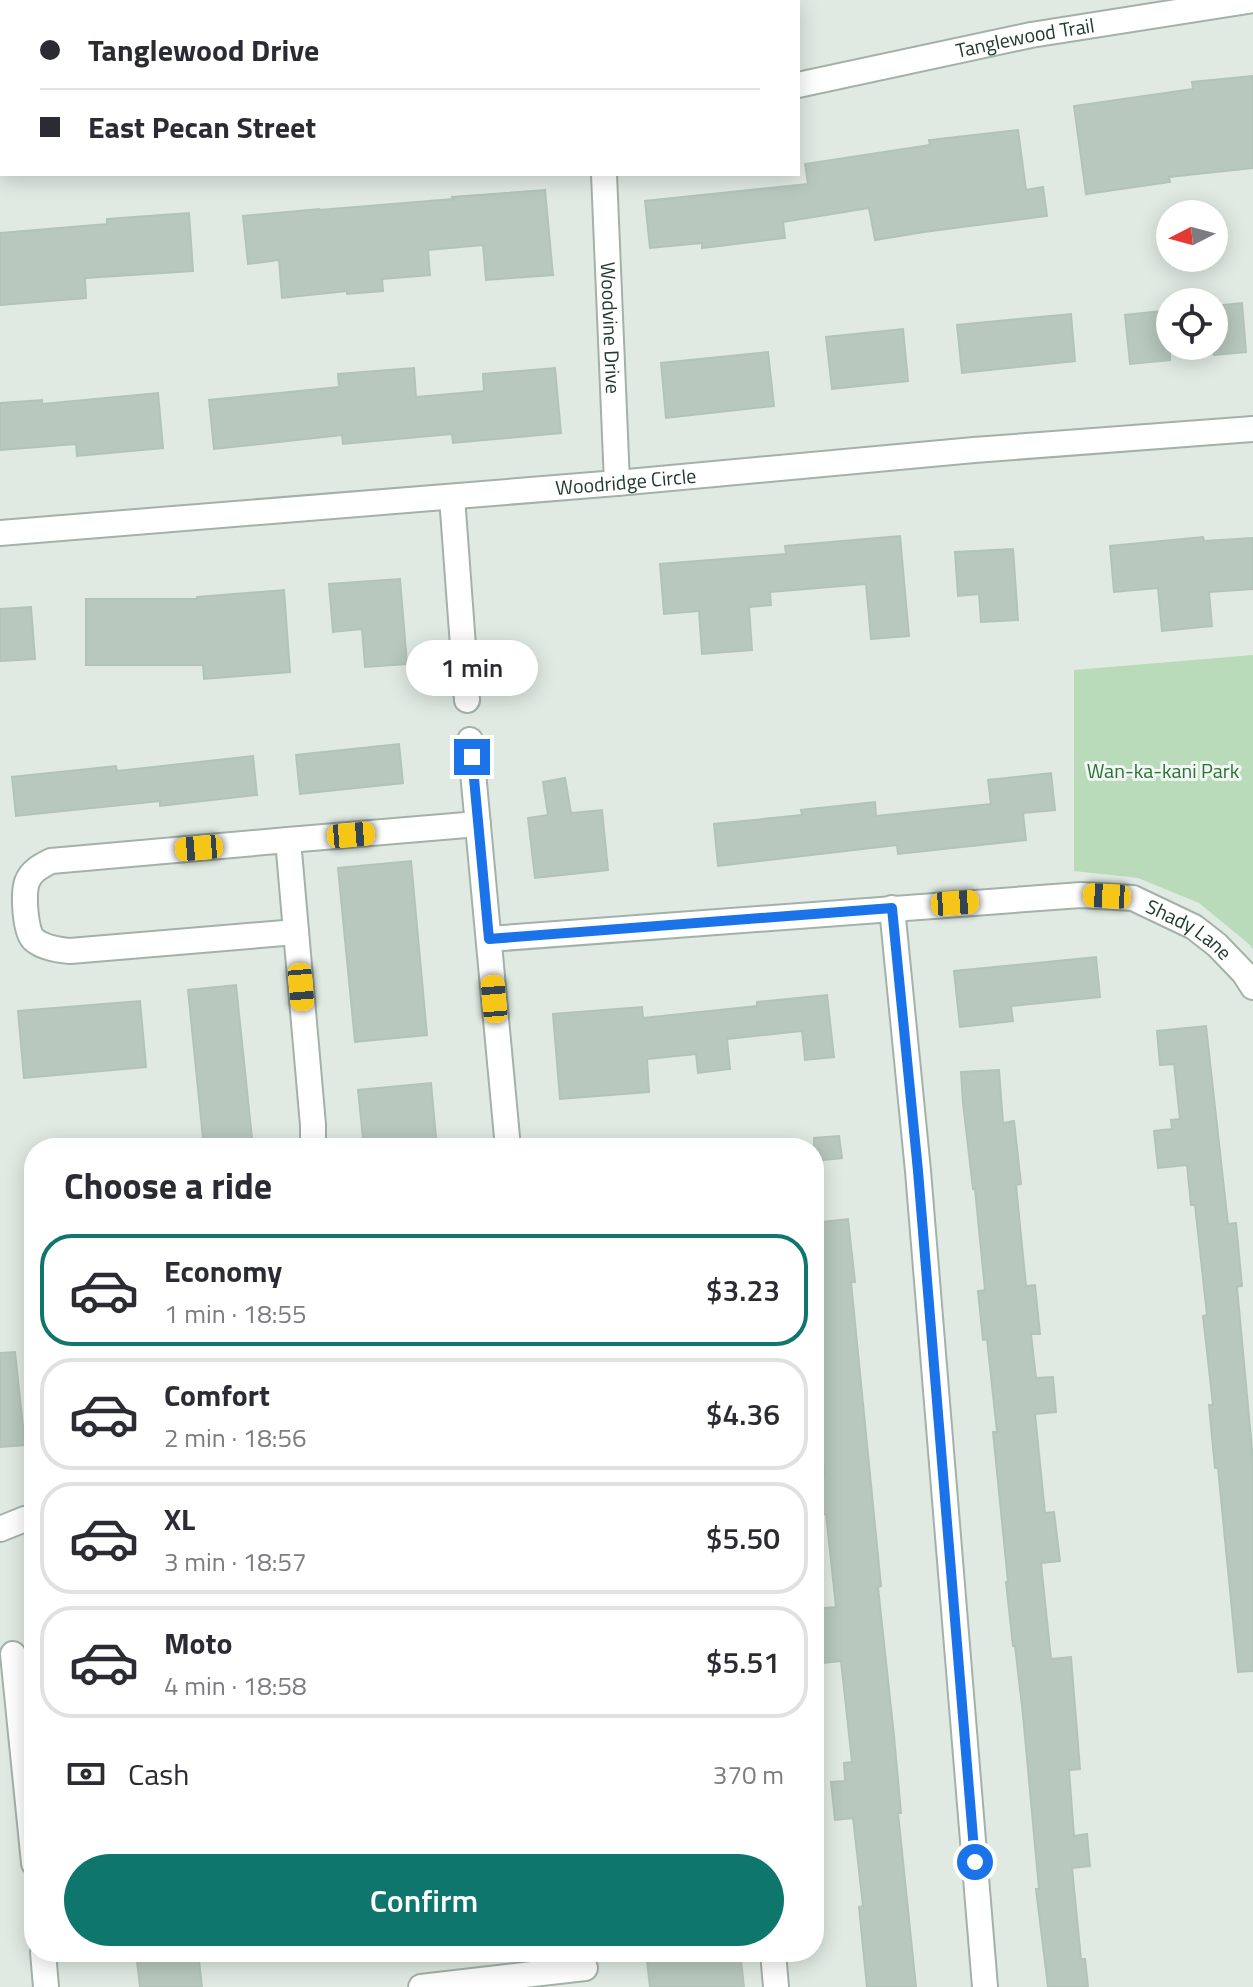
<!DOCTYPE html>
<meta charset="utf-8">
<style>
body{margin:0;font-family:"Titillium Web",sans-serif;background:#f2f2f3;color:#2b2b33;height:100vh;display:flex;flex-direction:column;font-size:30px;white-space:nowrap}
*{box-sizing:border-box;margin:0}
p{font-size:26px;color:#7c7c81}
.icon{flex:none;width:44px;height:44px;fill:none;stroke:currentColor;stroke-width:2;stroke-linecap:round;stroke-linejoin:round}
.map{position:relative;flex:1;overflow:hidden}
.panel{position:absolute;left:24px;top:1138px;width:800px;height:824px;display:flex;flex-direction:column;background:#fff;border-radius:32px;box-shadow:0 4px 20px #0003}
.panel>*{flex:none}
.hud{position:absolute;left:0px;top:0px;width:800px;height:176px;box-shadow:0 4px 20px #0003;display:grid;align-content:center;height:176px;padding:0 40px;background:#fff}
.needle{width:52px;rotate:264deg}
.controls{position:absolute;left:1156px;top:200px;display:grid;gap:16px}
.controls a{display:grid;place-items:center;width:72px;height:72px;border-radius:50%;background:#fff;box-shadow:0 4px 20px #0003;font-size:40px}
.end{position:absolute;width:36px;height:36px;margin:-18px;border:10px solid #1a73e8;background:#fff;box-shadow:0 0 0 4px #fff}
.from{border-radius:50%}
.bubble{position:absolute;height:56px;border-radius:28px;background:#fff;box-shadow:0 4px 20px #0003;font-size:26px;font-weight:600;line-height:56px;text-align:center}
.car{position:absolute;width:24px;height:48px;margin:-24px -12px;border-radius:10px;box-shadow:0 0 6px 2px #0007;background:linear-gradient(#f5c518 24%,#345 0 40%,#f5c518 0 76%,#345 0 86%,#f5c518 0)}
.hud b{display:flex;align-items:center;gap:28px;height:76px;font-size:30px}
.hud b+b{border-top:2px solid #e1e1e2}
.hud i{width:20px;height:20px;background:#2b2b33}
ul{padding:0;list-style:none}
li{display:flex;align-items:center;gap:24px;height:112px;margin:0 16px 12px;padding:0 24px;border:4px solid #e1e1e2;border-radius:32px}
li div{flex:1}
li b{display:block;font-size:30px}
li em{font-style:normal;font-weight:600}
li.on{border-color:#0f766e}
li>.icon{width:72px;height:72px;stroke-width:1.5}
h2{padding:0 40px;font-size:36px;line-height:96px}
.pay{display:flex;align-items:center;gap:20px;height:88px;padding:0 40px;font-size:30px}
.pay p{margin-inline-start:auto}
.cta{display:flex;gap:16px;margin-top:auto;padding:16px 40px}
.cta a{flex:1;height:92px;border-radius:48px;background:#0f766e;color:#fff;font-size:32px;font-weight:600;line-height:92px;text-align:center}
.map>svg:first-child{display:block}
.green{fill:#b9dbba}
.building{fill:#b8c8be;stroke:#b2c4b8;stroke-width:2}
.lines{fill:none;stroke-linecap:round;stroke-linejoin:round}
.minor-casing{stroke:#a3b2a9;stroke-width:28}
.minor{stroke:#fff;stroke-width:24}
.route{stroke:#1a73e8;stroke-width:10}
.labels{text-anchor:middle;stroke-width:6;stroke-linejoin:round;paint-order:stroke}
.street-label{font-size:20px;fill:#213a2e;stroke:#f0f7f2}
.park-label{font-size:20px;fill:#2c7037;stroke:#f0f7f2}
</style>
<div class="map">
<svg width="1253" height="1987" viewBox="0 0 1253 1987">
<rect width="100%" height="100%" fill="#e0eae3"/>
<path class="green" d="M1253,655V949L1249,944L1199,903L1138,878L1074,871V670Z"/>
<g class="building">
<path d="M1253,76V168L1169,177L1170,182L1086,194L1074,106L1193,89L1192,82Z"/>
<path d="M1018,130L1026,190L1043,187L1047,216L924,232L875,240L869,208L783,222L785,238L702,248V243L650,248L645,201L808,184L805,164L930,145L929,140Z"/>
<path d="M545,190L553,275L486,280L483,245L428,250L430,275L382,279L383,291L347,294V291L282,298L279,260L248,264L243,216L319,209V210L453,199L452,197Z"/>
<path d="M189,213L193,271L85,278L86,298L0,305V233L107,224V219Z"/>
<path d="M1242,303L1246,352L1214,355V306Z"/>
<path d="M1170,310V360L1130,364L1125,315Z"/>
<path d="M1071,314L1075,361L962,373L957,325Z"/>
<path d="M903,329L908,381L832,389L826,337Z"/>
<path d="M768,352L774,406L666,418L661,363Z"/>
<path d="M414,368L416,397L484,391L483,374L555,368L561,433L453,443L452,434L343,444L342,435L214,449L209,400L339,387L338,374Z"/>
<path d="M158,393L163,448L77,456L76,444L0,450V403L42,400V404Z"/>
<path d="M900,536L909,636L871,639L866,584L770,592L771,605L749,607L752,650L702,654L699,611L664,614L660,564L786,554L785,546Z"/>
<path d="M1203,537L1204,541L1253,538V589L1209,592L1212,626L1162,631L1158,588L1114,592L1110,546Z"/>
<path d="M1013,549L1018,620L981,622L979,594L958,596L955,552Z"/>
<path d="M400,579L407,664L365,667L362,629L333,632L329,584Z"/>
<path d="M284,590L290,672L204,679L203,665H86V599H197V597Z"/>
<path d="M31,607L35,659L0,661V609Z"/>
<path d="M399,744L403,783L300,794L296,755Z"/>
<path d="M253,756L257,795L160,806V801L16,816L12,777L116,766L117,771Z"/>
<path d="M1051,773L1055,810L1023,813L1026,840L898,854L897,845L718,866L714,824L802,815L801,810L875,802L876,816L991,804L988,780Z"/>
<path d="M565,778L571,813L602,810L608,870L535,878L528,818L548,815L543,782Z"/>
<path d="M411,861L427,1035L355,1042L338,868Z"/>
<path d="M1096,957L1100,997L1011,1006L1013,1021L960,1027L954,971Z"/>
<path d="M236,985L253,1148H204L188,990Z"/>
<path d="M827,995L834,1057L805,1060L802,1031L727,1039L730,1069L698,1073L696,1054L647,1059L649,1092L560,1099L553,1014L642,1007L643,1018L757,1006V1002Z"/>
<path d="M140,1001L146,1067L24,1078L18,1011Z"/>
<path d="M1206,1026L1228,1224L1236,1223L1242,1286L1237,1287L1253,1460V1671L1238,1672L1218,1468H1215L1209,1405H1213L1203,1316L1207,1315L1195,1205H1191L1187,1165L1158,1168L1154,1131L1172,1129L1171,1120L1180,1119L1174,1064L1160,1065L1157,1031Z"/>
<path d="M999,1070L1003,1123L1014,1121L1021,1184L1016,1185L1026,1286L1035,1285L1040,1334H1031L1036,1378L1053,1377L1056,1412L1035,1414L1045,1513L1054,1512L1060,1561L1041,1563L1051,1659L1071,1657L1080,1769L1069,1770L1074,1836L1087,1834L1090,1866L1072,1868L1081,1959H1085L1088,1987H1048L1036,1889H1039L1023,1715L1015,1646H1013L1006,1582H1008L993,1432H997L987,1339L983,1340L978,1291L985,1290L975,1189H973L963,1103L961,1072Z"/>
<path d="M431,1083L437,1148H364L358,1090Z"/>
<path d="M839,1136L842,1158L814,1161V1138Z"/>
<path d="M848,1219L855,1282H851L881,1586L878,1587L894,1736L901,1813H898L916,1987H867L859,1907L863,1906L853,1818L835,1820L831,1782L845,1781L844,1763L852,1762L841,1661L814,1664V1609L836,1607L826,1514L814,1516V1476L824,1475L814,1340V1223Z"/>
<path d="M15,1352L25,1445L0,1447V1353Z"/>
<path d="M136,1952H198L202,1987H140Z"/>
<path d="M646,1952H740L744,1987H650Z"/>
</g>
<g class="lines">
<g class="minor-casing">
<g id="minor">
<path d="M596,0L597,2"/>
<path id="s1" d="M798,85L1031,35L1253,0"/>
<path d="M0,160H2"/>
<path id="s2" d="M604,174L617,483"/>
<path d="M452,497L467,700"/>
<path id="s3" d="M0,533L617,483L974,450L1253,429"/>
<path d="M470,740L508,1148"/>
<path d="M288,840L51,861C41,866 31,871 27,882C23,894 25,930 33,939C43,948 58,950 70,951L296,932"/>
<path d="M892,908L918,1171L985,1987"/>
<path id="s4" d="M489,939L1081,895L1133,898L1194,927L1217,945L1244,973L1253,987"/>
<path d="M313,1148V1125L288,840L478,824"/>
<path d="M0,1529L25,1519L34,1518"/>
<path d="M13,1654L34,1863"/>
<path d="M43,1952L46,1987"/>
<path d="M773,1952L776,1987"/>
<path d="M421,1987L585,1968"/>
</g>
</g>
<use href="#minor" class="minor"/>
</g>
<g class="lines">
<path class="route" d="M472,757L489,939L892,908L918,1171L975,1862"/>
</g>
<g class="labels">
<g class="street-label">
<text dy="7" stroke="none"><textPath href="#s1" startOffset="232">Tanglewood Trail</textPath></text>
<text dy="7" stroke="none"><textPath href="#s2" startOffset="154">Woodvine Drive</textPath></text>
<text dy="7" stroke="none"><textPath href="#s3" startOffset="628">Woodridge Circle</textPath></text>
<text dy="7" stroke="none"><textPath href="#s4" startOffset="710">Shady Lane</textPath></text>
</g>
<g class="park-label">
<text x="1163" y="778">Wan-ka-kani Park</text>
</g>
</g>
</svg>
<div class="controls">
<a><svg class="needle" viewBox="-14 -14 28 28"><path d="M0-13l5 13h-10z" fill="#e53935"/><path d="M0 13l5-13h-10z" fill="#7c7c81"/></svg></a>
<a><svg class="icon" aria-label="locate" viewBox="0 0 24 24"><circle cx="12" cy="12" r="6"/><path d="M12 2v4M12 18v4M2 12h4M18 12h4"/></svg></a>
</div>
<i class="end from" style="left:975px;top:1862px"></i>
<i class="end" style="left:472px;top:757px"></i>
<div class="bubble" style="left:406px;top:640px;width:132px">1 min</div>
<i class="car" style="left:351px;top:835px;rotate:85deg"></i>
<i class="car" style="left:199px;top:848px;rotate:265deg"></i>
<i class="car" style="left:1107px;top:896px;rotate:273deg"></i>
<i class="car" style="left:955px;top:903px;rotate:86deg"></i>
<i class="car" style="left:301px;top:987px;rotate:175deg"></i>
<i class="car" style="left:494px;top:999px;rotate:355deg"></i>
<div class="hud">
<b><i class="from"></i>Tanglewood Drive</b>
<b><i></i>East Pecan Street</b>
</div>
<section class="panel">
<h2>Choose a ride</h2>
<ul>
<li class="on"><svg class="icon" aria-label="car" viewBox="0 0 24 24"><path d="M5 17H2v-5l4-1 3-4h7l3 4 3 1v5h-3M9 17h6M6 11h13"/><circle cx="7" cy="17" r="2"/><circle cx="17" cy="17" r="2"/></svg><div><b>Economy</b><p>1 min · 18:55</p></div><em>$3.23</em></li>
<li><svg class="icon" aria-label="car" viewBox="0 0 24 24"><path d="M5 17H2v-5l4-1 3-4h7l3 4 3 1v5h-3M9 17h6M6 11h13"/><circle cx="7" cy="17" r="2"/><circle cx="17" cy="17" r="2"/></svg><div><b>Comfort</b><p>2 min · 18:56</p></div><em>$4.36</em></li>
<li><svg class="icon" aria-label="car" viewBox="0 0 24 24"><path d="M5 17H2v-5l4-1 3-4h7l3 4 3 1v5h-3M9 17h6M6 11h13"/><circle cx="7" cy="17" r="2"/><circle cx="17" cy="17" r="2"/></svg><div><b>XL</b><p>3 min · 18:57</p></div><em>$5.50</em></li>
<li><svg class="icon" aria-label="car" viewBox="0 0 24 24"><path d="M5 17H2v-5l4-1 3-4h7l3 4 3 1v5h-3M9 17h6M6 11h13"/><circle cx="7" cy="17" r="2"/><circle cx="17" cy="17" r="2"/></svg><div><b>Moto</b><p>4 min · 18:58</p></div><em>$5.51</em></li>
</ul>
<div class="pay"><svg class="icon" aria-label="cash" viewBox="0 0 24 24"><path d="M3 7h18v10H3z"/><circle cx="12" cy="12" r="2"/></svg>Cash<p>370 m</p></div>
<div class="cta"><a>Confirm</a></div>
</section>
</div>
